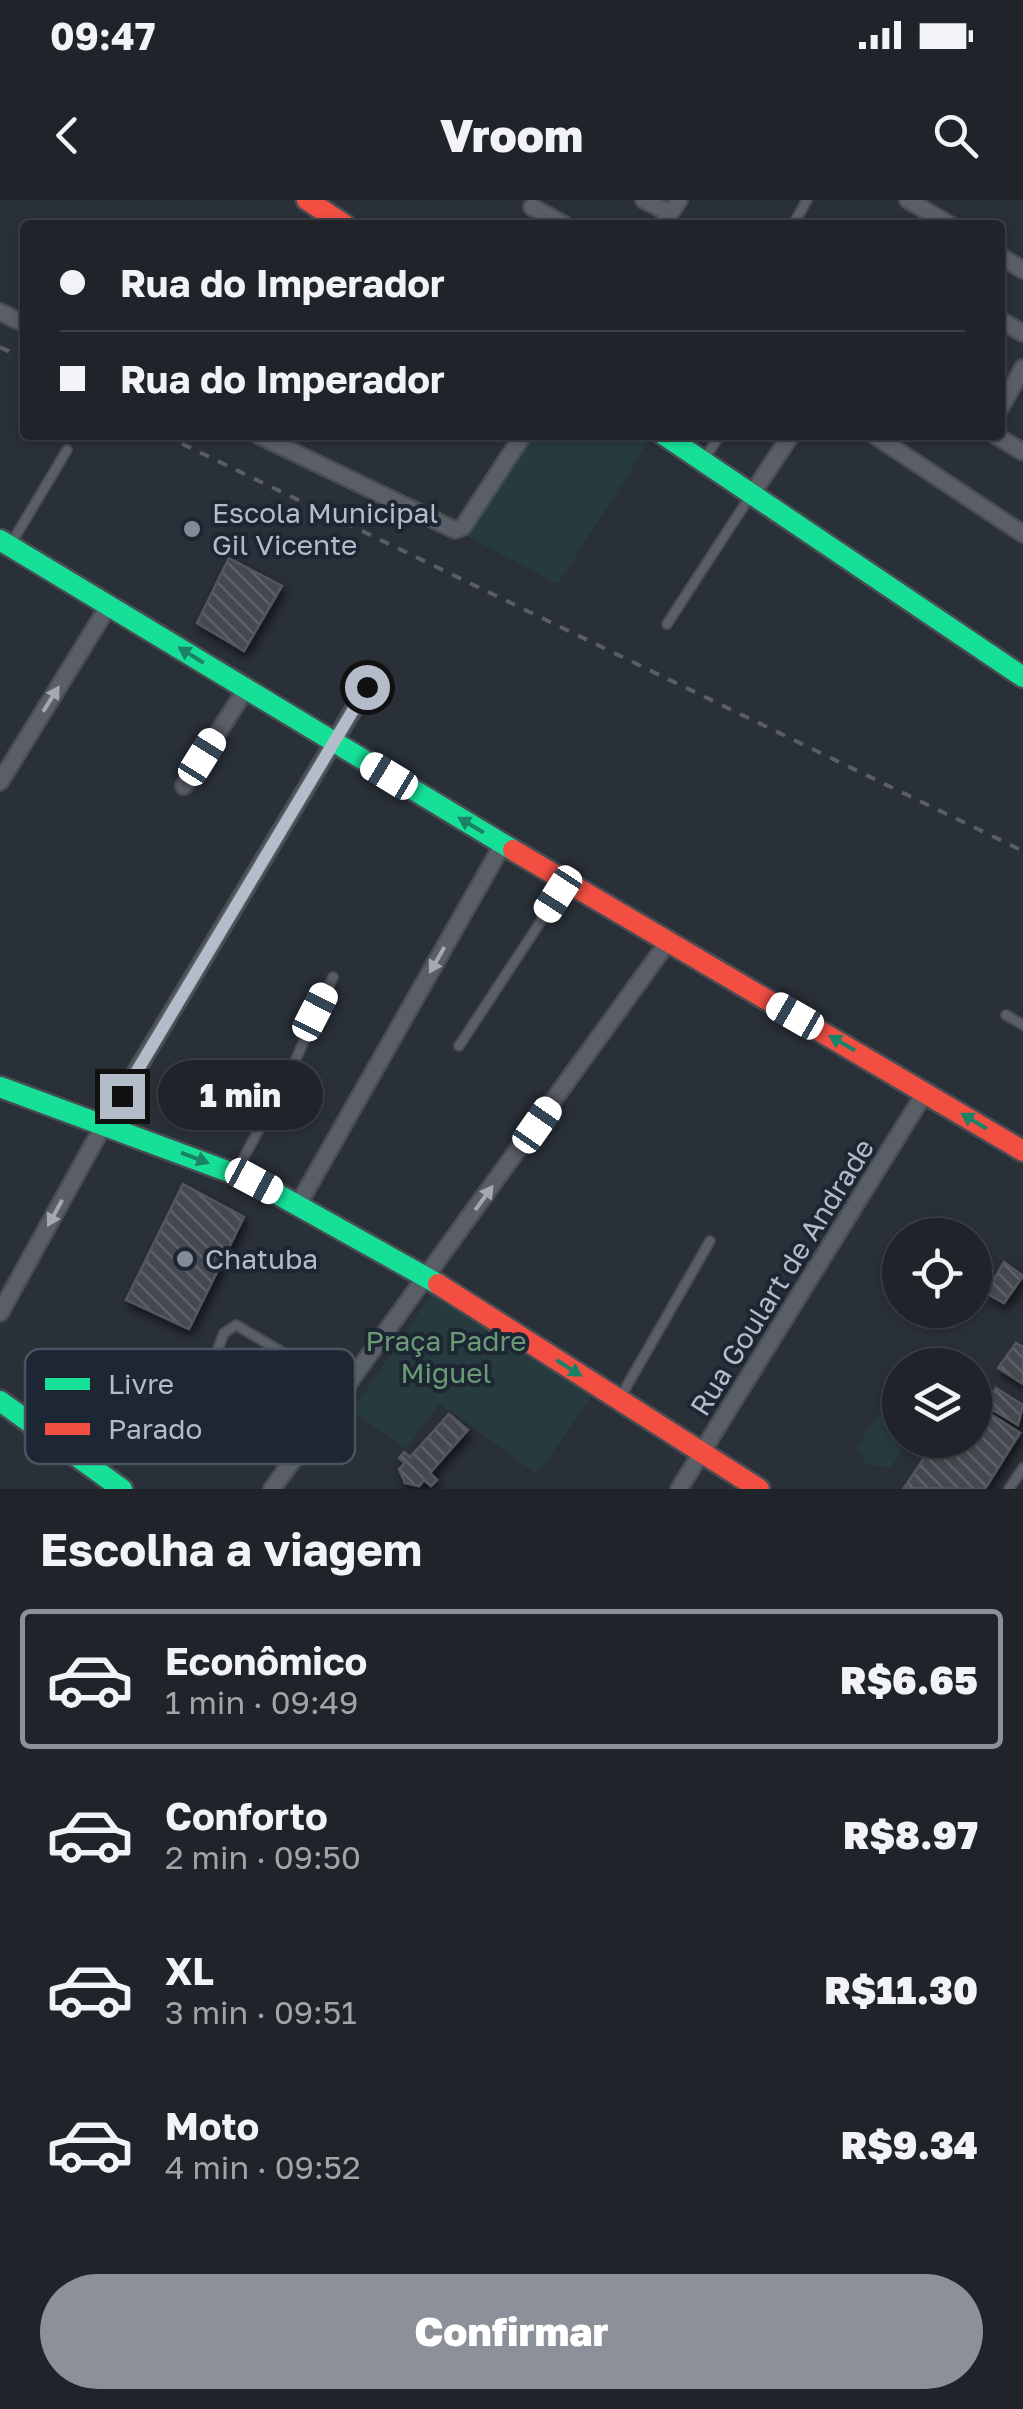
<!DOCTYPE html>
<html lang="pt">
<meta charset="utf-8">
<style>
body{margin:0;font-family:"Golos Text",sans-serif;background:#2d3036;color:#f1f3f6;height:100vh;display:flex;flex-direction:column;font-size:38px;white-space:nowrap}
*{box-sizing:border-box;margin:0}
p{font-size:32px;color:#a2a4a8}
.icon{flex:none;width:55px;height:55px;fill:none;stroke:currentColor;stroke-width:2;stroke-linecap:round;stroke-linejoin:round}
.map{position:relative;height:1289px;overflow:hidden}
.sheet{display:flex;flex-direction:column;background:#20242a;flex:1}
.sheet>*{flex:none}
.top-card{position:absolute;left:20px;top:20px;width:985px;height:220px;border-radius:10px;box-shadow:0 2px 8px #0004,0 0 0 2px #3d4147;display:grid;align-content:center;height:220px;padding:0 40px;background:#20242a}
.tools{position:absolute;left:882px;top:1018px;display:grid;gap:20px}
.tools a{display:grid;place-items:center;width:110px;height:110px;border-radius:50%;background:#20242a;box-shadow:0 2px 8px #0004,0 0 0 2px #3d4147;font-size:50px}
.end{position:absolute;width:45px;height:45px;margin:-22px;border:12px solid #b4bcc9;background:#111;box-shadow:0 0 0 5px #111}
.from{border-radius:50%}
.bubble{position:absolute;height:70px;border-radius:35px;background:#20242a;box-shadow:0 2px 8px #0004,0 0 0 2px #3d4147;font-size:32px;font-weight:800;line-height:70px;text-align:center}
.car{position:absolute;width:30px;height:60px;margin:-30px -15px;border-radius:12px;box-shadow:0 0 8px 2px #0007;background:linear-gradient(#fff 24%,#345 0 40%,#fff 0 76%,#345 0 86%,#fff 0)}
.top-card b{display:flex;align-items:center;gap:35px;height:95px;font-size:38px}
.top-card b+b{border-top:2px solid #3d4147}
.top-card i{width:25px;height:25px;background:#f1f3f6}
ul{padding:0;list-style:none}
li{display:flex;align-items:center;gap:30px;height:140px;margin:0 20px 15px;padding:0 20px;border:5px solid transparent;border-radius:10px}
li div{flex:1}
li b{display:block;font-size:38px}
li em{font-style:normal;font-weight:800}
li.selected{border-color:#8c9099}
li>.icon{width:90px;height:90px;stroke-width:1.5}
h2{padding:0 40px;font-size:45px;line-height:120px}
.primary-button{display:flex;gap:20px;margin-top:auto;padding:20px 40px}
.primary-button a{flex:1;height:115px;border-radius:60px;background:#8c9099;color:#fff;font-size:40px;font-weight:800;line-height:115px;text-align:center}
.status{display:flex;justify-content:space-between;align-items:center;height:70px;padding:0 50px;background:#20242a;direction:ltr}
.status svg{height:28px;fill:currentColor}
header{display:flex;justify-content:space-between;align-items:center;height:130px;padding:0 40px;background:#20242a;font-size:45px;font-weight:800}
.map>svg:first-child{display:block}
.green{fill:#273a3e}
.building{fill:url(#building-back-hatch);stroke:#52575f;stroke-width:2.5;filter:url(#shadow)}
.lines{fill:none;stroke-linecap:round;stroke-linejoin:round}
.lane-casing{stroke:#484c53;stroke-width:12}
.street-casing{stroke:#484c53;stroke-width:20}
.fast-casing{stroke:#484c53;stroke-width:25}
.jam-casing{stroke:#484c53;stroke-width:25}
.lane{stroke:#5a5e66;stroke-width:8}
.street{stroke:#5a5e66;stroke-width:15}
.fast{stroke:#16e098;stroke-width:20}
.jam{stroke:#f24e42;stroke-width:20}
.rail{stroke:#595d64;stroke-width:4;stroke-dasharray:10 10;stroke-linecap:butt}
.oneway{fill:#1a8366}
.oneway2{fill:#a2a9b5}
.route{stroke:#b4bcc9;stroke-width:12}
.poi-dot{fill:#848b96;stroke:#1d2633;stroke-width:4}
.labels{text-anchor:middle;stroke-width:8;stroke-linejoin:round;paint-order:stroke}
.poi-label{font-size:28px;fill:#b4bcc9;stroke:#1d2633;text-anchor:start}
.street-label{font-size:28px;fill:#b4bcc9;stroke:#1d2633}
.park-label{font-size:28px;fill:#6b9a76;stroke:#1d2633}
.key{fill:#1d2633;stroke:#4a5360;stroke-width:2.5}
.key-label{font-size:28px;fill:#b4bcc9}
</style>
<div class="status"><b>09:47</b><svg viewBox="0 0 49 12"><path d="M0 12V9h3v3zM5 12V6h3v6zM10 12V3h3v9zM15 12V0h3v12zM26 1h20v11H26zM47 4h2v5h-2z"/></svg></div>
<header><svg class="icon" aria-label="back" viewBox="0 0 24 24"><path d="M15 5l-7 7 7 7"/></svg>Vroom<svg class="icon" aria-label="search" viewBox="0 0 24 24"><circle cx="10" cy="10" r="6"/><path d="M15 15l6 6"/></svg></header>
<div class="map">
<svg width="1023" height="1289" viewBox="0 0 1023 1289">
<defs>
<pattern id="building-back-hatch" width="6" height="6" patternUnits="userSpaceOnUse" patternTransform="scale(2.5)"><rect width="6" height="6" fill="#444950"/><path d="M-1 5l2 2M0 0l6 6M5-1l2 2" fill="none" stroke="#5d6168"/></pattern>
<filter id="shadow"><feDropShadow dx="3" dy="5.5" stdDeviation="5" flood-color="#0009"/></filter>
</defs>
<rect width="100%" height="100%" fill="#2a3038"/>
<g class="green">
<path d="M532,235H634L648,243L558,384L469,337Z"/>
<path d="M433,1092L593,1195L537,1274L439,1204L406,1249L352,1211Z"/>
<path d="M900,1180V1240H908L891,1267L867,1265L857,1247Z"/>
</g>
<g class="building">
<path d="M229,358L282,386L244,451L197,423Z"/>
<path d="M183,984L244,1017L189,1129L126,1100Z"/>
<path d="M1004,1062L1023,1076L1004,1103L986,1093Z"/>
<path d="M1016,1143L1023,1147V1184L998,1168Z"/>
<path d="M996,1188L1023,1205L1018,1225L985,1205Z"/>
<path d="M975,1204L1020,1233L985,1289L904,1288L936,1240H975Z"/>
<path d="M449,1214L468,1230L430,1273L437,1280L431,1286L424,1280L419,1286L405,1283L399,1269L405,1263L399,1258L404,1252L410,1257Z"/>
</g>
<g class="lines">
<g class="lane-casing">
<g id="lane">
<path d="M793,25L807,0"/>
<path d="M703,261L720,235"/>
<path d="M12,342L67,250"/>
<path d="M667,424L749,298"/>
<path d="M1006,815L1023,825"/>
<path d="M459,846L564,686"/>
<path d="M237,970L290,872L333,777"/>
<path d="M621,1196L710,1041"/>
<path d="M319,1224L214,1159L224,1133L236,1125L345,1189"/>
<path d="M1009,1289L1023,1268"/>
</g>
</g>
<g class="street-casing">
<g id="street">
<path d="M644,0L670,13"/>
<path d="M908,0L950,25"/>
<path d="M532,7L565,25"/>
<path d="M662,25L679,0"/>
<path d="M1000,56L1023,70"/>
<path d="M0,112L25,124"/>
<path d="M1000,120L1023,133"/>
<path d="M1000,208L1023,168"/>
<path d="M258,235L455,330L463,327L523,235"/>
<path d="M874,235L1023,334"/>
<path d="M995,235L1023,252"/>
<path d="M752,294L791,235"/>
<path d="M0,582L109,405"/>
<path d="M184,586L246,489"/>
<path d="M298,1005L503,644"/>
<path d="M0,1113L102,928L367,487"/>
<path d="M272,1289L668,742"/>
<path d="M679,1289L926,891"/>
</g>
</g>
<g class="fast-casing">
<g id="fast">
<path d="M664,235L1023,477"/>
<path d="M0,340L513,650"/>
<path d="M0,887L254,981L438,1084"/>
<path d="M0,1201L122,1289"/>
</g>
</g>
<g class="jam-casing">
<g id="jam">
<path d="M307,0L345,25"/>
<path d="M513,650L1023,951"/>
<path d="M438,1084L759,1289"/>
</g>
</g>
<use href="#lane" class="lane"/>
<use href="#street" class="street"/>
<use href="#fast" class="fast"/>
<use href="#jam" class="jam"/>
<g class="rail">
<path d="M0,147L25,159"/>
<path d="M164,235L1023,651"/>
</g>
</g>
<defs><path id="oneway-solid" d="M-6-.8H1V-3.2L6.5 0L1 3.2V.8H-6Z" transform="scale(2.5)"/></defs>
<g class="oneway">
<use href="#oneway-solid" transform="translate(191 455) rotate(-148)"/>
<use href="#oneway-solid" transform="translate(471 625) rotate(-149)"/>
<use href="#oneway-solid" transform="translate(842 843) rotate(-150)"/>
<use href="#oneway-solid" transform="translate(974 921) rotate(-149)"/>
<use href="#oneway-solid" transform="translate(195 958) rotate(21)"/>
<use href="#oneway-solid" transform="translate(569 1168) rotate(33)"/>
</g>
<g class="oneway2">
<use href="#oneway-solid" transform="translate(51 499) rotate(-58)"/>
<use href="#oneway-solid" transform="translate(437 760) rotate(120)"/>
<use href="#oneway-solid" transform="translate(484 998) rotate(-54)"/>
<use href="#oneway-solid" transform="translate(55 1013) rotate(119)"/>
</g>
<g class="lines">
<path class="route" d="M122,896L367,487"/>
</g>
<g class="poi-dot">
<circle cx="192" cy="329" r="10"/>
<circle cx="185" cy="1059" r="10"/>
</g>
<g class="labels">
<g class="poi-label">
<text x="212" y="323">Escola Municipal<tspan x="212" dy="32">Gil Vicente</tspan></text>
<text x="205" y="1069">Chatuba</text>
</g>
<g class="street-label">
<text transform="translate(782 1077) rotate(-58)" y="10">Rua Goulart de Andrade</text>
</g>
<g class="park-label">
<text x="446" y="1151">Praça Padre<tspan x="446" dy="32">Miguel</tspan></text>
</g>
</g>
<rect x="25" y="1149" width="330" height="115" rx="15" class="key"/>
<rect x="45" y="1178" width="45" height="12" fill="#16e098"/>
<rect x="45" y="1223" width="45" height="12" fill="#f24e42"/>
<g class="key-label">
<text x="108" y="1194">Livre</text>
<text x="108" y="1239">Parado</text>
</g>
</svg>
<div class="tools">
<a><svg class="icon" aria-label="locate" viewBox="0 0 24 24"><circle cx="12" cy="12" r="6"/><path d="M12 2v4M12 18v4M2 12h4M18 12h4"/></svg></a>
<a><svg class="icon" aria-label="layers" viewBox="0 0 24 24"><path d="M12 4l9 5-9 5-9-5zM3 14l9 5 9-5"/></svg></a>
</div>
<i class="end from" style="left:367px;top:487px"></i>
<i class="end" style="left:122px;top:896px"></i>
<div class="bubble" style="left:158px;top:860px;width:165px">1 min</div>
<i class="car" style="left:202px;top:557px;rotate:32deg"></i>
<i class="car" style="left:389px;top:576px;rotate:301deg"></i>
<i class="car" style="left:558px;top:694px;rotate:213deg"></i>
<i class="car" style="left:315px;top:812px;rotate:27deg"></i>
<i class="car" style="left:795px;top:816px;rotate:300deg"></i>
<i class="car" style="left:537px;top:925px;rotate:35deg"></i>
<i class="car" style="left:254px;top:981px;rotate:118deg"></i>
<div class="top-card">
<b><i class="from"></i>Rua do Imperador</b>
<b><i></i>Rua do Imperador</b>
</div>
</div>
<section class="sheet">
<h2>Escolha a viagem</h2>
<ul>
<li class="selected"><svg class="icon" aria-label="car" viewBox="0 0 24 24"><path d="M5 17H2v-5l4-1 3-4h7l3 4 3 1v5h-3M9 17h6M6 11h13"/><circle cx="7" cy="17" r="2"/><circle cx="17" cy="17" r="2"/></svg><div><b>Econômico</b><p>1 min · 09:49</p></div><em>R$6.65</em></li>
<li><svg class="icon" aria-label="car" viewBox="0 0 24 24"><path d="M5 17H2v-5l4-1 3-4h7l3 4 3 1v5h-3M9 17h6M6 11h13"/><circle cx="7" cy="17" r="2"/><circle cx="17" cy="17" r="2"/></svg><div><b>Conforto</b><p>2 min · 09:50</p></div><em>R$8.97</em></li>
<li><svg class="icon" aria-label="car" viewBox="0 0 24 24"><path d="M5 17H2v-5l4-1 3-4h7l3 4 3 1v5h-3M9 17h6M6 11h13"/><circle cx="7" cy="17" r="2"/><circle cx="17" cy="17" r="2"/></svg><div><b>XL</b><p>3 min · 09:51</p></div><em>R$11.30</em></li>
<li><svg class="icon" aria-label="car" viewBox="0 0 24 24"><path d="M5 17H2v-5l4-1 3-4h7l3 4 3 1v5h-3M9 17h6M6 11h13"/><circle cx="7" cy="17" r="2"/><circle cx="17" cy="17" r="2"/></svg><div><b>Moto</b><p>4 min · 09:52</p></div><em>R$9.34</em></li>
</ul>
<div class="primary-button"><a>Confirmar</a></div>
</section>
